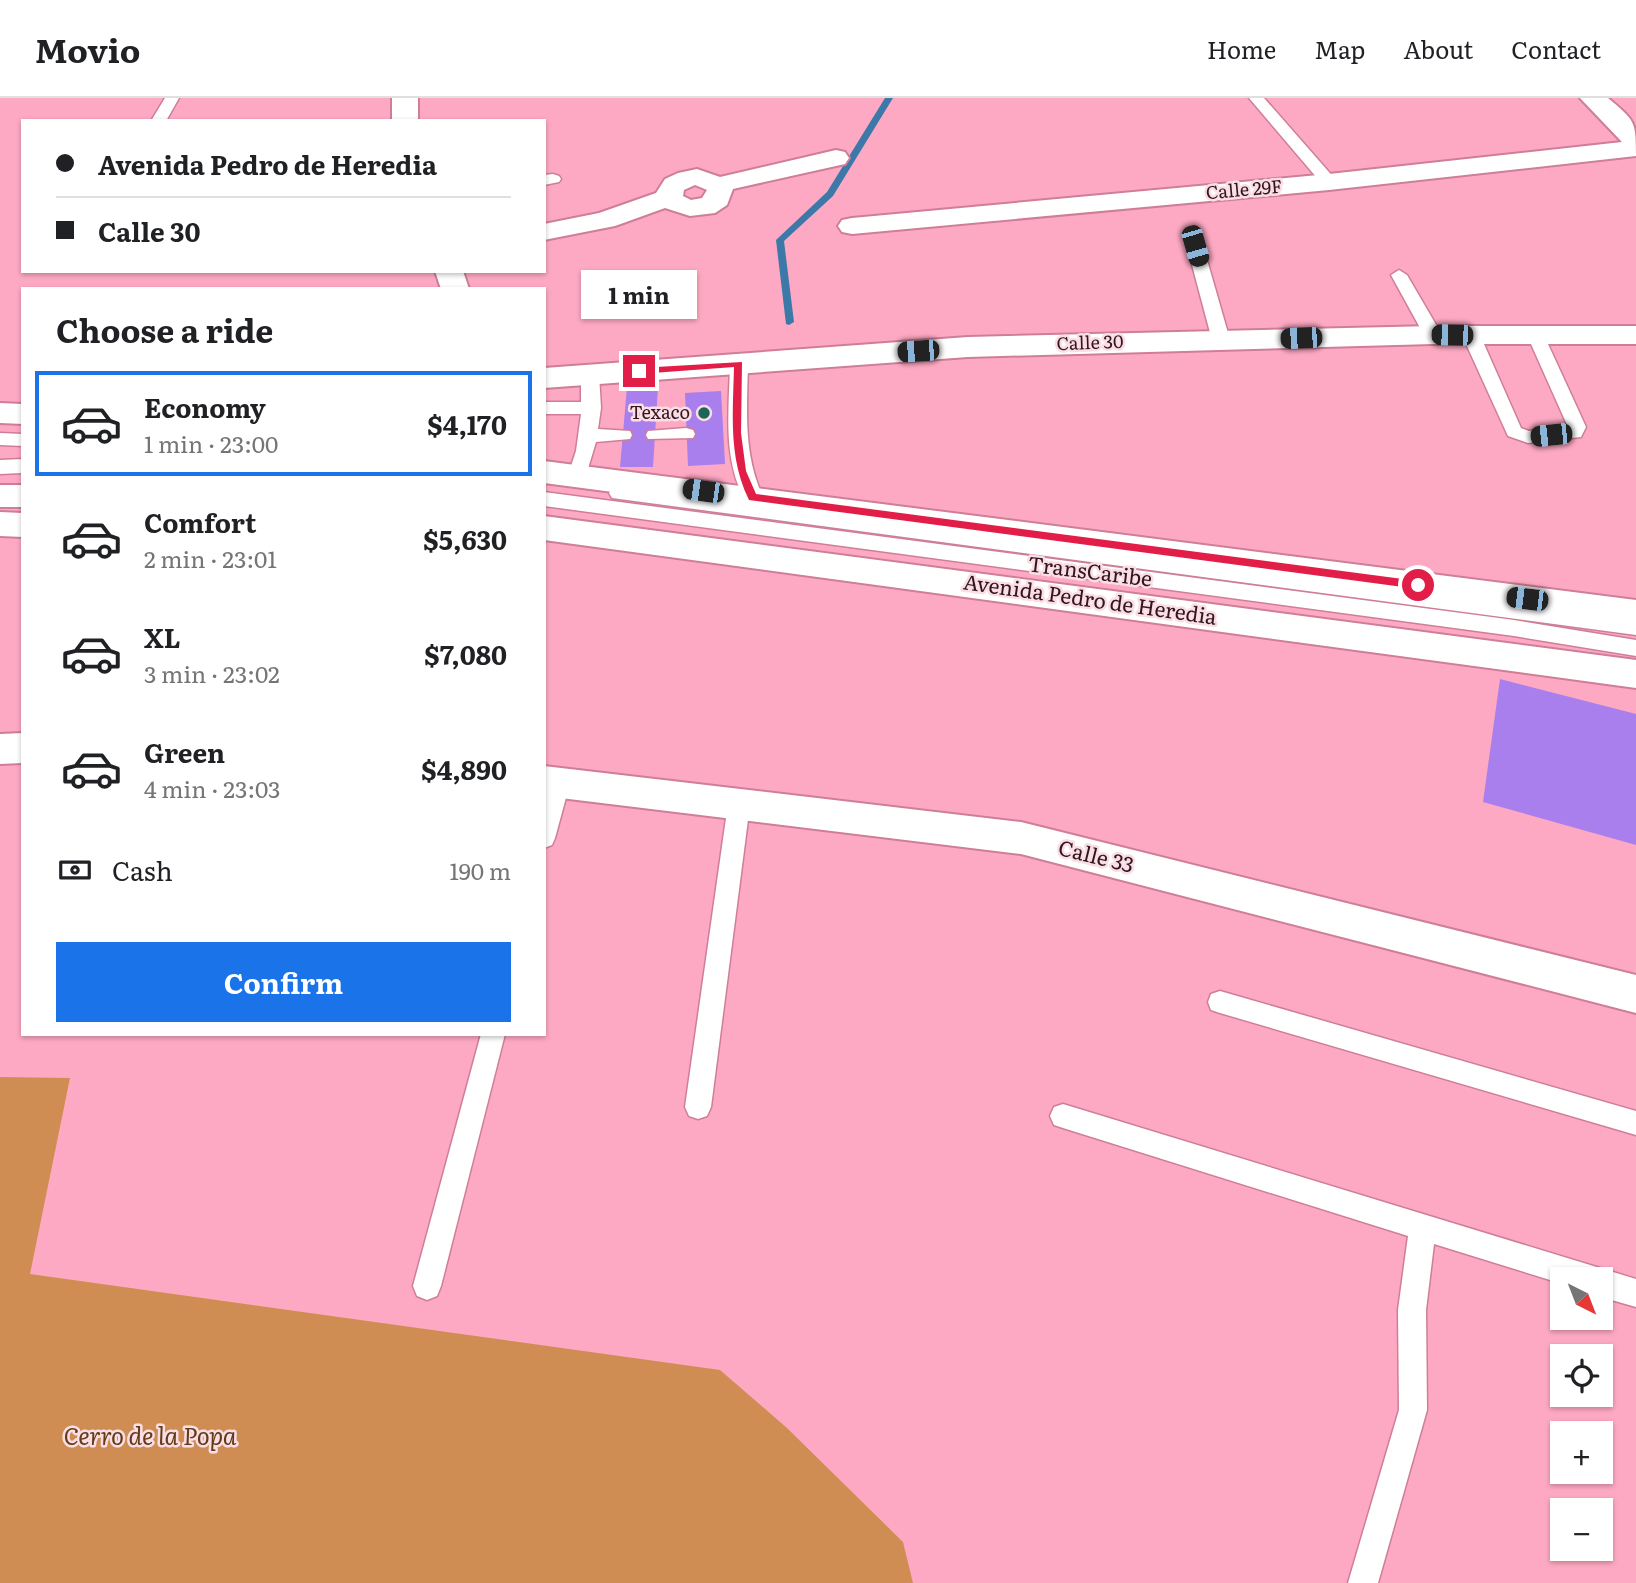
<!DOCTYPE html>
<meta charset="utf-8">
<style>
body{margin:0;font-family:Literata,serif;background:#f6f6f6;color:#202124;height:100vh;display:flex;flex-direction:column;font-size:26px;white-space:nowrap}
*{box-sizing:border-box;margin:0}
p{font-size:23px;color:#757577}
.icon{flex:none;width:38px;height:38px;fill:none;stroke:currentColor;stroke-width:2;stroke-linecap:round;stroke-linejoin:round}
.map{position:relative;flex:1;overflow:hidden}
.panel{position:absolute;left:21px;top:189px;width:525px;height:749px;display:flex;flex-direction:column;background:#fff;border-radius:0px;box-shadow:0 2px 5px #0004}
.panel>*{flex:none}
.guide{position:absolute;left:21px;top:21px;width:525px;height:154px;border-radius:0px;box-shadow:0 2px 5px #0004;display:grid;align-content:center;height:154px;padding:0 35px;background:#fff}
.needle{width:46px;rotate:138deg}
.buttons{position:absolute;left:1550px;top:1169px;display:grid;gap:14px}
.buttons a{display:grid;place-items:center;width:63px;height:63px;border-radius:0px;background:#fff;box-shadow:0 2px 5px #0004;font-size:35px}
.end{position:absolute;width:32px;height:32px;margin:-16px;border:9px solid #e11d48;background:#fff;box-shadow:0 0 0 4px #fff}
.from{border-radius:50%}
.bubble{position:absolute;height:49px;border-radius:0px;background:#fff;box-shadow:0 2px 5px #0004;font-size:23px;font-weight:700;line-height:49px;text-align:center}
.car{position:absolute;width:21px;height:42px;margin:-21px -10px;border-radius:9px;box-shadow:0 0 5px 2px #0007;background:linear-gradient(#222 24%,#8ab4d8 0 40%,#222 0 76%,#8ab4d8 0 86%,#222 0)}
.guide b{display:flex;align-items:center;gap:24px;height:66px;font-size:26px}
.guide b+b{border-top:2px solid #e0e0e0}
.guide i{width:18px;height:18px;background:#202124}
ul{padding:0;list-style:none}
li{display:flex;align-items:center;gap:21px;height:105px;margin:0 14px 10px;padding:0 21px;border:4px solid transparent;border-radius:0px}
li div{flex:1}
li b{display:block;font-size:26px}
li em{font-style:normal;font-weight:700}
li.active{border-color:#1a73e8}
li>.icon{width:63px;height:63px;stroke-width:1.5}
h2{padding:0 35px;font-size:32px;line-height:84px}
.pay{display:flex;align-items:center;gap:18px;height:77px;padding:0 35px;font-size:26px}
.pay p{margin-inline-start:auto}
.cta{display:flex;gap:14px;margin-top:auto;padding:14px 35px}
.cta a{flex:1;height:80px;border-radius:0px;background:#1a73e8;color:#fff;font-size:28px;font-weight:700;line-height:80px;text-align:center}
header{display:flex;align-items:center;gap:42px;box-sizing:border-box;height:98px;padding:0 35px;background:#fff;border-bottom:2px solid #e0e0e0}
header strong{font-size:33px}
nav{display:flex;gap:38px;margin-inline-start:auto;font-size:24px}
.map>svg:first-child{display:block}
.green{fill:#d08d53}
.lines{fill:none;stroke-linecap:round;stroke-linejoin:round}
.stream{fill:#3c79a8;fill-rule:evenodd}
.building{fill:#a97eed}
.service-casing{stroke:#cf7e97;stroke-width:3}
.minor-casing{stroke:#cf7e97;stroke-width:4}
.tertiary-casing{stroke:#cf7e97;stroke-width:4}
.secondary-casing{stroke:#cf7e97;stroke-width:4}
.trunk-casing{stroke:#cf7e97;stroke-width:4}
.service{fill:#fff;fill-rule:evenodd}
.minor{fill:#fff;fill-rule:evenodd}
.tertiary{fill:#fff;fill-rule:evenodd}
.secondary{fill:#fff;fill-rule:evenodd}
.trunk{fill:#fff;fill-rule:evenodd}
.route{fill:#e11d48}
.poi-dot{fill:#1d6459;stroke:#f9dee5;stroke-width:2.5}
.labels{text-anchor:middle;stroke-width:5;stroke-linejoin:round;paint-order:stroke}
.far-street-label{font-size:18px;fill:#34151f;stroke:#f9dee5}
.far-poi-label{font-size:18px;fill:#34151f;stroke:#f9dee5;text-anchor:end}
.street-label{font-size:21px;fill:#34151f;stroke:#f9dee5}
.near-park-label{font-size:24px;font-style:italic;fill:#643b15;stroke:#f9dee5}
</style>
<header>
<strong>Movio</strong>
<nav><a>Home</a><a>Map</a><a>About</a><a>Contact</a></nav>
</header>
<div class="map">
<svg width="1636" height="1485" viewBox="0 0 1636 1485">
<rect width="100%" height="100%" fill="#fea9c3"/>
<path class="green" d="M0,979L70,980L30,1176L720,1272L787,1330L903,1444L913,1485H0Z"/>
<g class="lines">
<path class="stream" d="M885,0H893L833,98L784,143L794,224L789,227L786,226L776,142L827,94Z"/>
</g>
<g class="building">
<path d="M627,289H658L653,369H620Z"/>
<path d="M721,293L725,366L688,368L685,295Z"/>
<path d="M1500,581L1636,616V747L1483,704Z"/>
</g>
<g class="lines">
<g class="service-casing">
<g id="service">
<path d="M165,0H179L166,23H151Z"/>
<path d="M1249,0H1264L1335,81L1337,84L1335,87H1323Z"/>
<path d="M553,76L559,78L561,81L559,84L544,87V77Z"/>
<path d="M1195,143L1203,148L1230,242L1227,246L1221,248L1212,242L1187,148Z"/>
<path d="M1399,172L1407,177L1442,237L1439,241H1427L1424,237L1391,177Z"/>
<path d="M1471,231L1480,237L1521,330L1529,333L1568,329L1527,237L1530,233H1542L1586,329L1581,339L1528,345L1508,338L1462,237Z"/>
<path d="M739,260L748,266C747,312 743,356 763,399L760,404L753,406L1636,521V537L612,400L609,395L612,390L619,388L753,406L746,404C722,362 729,312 730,266Z"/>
<path d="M590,270L599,276L601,310L598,331L630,333L632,337L630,341L596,344L586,377L584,382H570L568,377L576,353L581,316H544V304H581V276Z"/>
<path d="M686,330L693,332L695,336L693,340L648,341L646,337L648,333Z"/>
<path d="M0,335L23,336V348L0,347Z"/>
<path d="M23,361V375L0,376V362Z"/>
<path d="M544,394L1514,522L1636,542V558L1514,538L544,408Z"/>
<path d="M559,676L567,679L570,685L555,740L552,747L544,750V698L551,679Z"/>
<path d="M739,697L747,699L750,706L711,1009L707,1018L698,1021L689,1018L685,1009L728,706L731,699Z"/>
<path d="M1220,893L1636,1013V1037L1220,915L1211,912L1208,904L1211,896Z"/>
<path d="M481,936H505L441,1188L437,1198L427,1202L417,1198L413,1188Z"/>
<path d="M1063,1006L1636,1181V1209L1601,1199V1181H1563V1186L1434,1146L1426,1212L1427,1312L1378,1485H1348L1399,1312L1398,1212L1408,1138L1063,1030L1054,1027L1050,1018L1054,1009Z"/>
</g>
</g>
<g class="minor-casing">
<g id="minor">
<path d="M1580,0H1608C1635,23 1636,22 1636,58L1329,92L852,136L842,134L838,128L842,122L852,120L1329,76L1622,44Z"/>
<path d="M836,52L845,54L849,60L845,66L733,91L727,107L715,115L690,118L665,110L615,128L544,142V126L599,115L656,95L665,81L678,75L697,71L720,79ZM695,87L707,92L702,100L691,102L683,98L684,92Z"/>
</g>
</g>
<g class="tertiary-casing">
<g id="tertiary">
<rect x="392" y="0" width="26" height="23"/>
<path d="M435,173H463L469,191H441Z"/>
<rect x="0" y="387" width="23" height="22"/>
<path d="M23,635V665L0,666V636Z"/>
<path d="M544,668L1021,724L1636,877V915L1021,756L544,698Z"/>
</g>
</g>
<g class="secondary-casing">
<path id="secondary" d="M1433,228H1636V246H1433L968,259L544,290V270L968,239Z"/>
</g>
<g class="trunk-casing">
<g id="trunk">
<path d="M0,305L23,306V326L0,325Z"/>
<path d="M544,363L1636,502V528L544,385Z"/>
<path d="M0,414L23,415V439L0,438Z"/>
<path d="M544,418L1636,562V590L544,442Z"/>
</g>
</g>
<use href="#service" class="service"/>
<use href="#minor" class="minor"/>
<use href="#tertiary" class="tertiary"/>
<use href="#secondary" class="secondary"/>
<use href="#trunk" class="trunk"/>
</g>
<path class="route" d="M742,264L741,335L746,373L756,396L1418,483L1423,487L1418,491L749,402C728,360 733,315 734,269L639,276L635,273L639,270Z"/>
<circle class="poi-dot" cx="704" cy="315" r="7"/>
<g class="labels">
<g class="far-street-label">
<text transform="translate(1244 92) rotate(-5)" y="6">Calle 29F</text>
<text transform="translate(1090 245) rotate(-2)" y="6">Calle 30</text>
</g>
<g class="far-poi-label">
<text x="690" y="321">Texaco</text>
</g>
<g class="street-label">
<text transform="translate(1090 474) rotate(7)" y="7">TransCaribe</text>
<text transform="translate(1090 502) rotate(8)" y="7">Avenida Pedro de Heredia</text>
<text transform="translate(1096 759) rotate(14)" y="7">Calle 33</text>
</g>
<g class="near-park-label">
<text x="150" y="1347">Cerro de la Popa</text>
</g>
</g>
</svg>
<div class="buttons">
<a><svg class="needle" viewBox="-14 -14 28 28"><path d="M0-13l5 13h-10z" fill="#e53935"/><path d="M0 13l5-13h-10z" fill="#757577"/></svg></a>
<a><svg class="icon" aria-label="locate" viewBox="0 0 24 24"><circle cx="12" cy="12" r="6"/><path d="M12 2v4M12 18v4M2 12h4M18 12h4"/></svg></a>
<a>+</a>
<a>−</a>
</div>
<i class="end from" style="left:1418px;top:487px"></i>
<i class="end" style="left:639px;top:273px"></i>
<div class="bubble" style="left:581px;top:172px;width:116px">1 min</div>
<i class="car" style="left:1195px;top:148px;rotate:164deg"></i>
<i class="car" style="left:1452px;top:237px;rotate:271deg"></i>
<i class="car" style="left:1301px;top:240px;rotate:268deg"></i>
<i class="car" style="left:918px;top:253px;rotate:266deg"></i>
<i class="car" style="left:1551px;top:337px;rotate:264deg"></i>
<i class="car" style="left:703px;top:393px;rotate:278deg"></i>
<i class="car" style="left:1527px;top:501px;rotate:277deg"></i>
<div class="guide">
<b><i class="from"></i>Avenida Pedro de Heredia</b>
<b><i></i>Calle 30</b>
</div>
<section class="panel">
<h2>Choose a ride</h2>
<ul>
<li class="active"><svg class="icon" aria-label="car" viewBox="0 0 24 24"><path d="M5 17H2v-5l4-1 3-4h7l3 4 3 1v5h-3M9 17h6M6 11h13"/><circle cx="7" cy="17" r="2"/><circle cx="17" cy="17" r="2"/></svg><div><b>Economy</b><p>1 min · 23:00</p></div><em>$4,170</em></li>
<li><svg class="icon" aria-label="car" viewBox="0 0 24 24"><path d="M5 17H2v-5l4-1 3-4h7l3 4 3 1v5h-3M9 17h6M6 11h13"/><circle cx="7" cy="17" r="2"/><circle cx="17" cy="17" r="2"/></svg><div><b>Comfort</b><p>2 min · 23:01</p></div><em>$5,630</em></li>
<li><svg class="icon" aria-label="car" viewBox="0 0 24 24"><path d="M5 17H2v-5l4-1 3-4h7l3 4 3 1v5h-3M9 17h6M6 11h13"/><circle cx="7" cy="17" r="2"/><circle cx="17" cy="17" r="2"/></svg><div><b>XL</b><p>3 min · 23:02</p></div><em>$7,080</em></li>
<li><svg class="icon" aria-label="car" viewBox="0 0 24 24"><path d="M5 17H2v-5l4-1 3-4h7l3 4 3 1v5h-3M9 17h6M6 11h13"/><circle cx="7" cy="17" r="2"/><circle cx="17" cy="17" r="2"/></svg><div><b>Green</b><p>4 min · 23:03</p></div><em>$4,890</em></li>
</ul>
<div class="pay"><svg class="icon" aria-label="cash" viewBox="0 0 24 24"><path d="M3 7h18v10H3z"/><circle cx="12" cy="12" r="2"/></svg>Cash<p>190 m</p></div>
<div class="cta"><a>Confirm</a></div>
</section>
</div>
